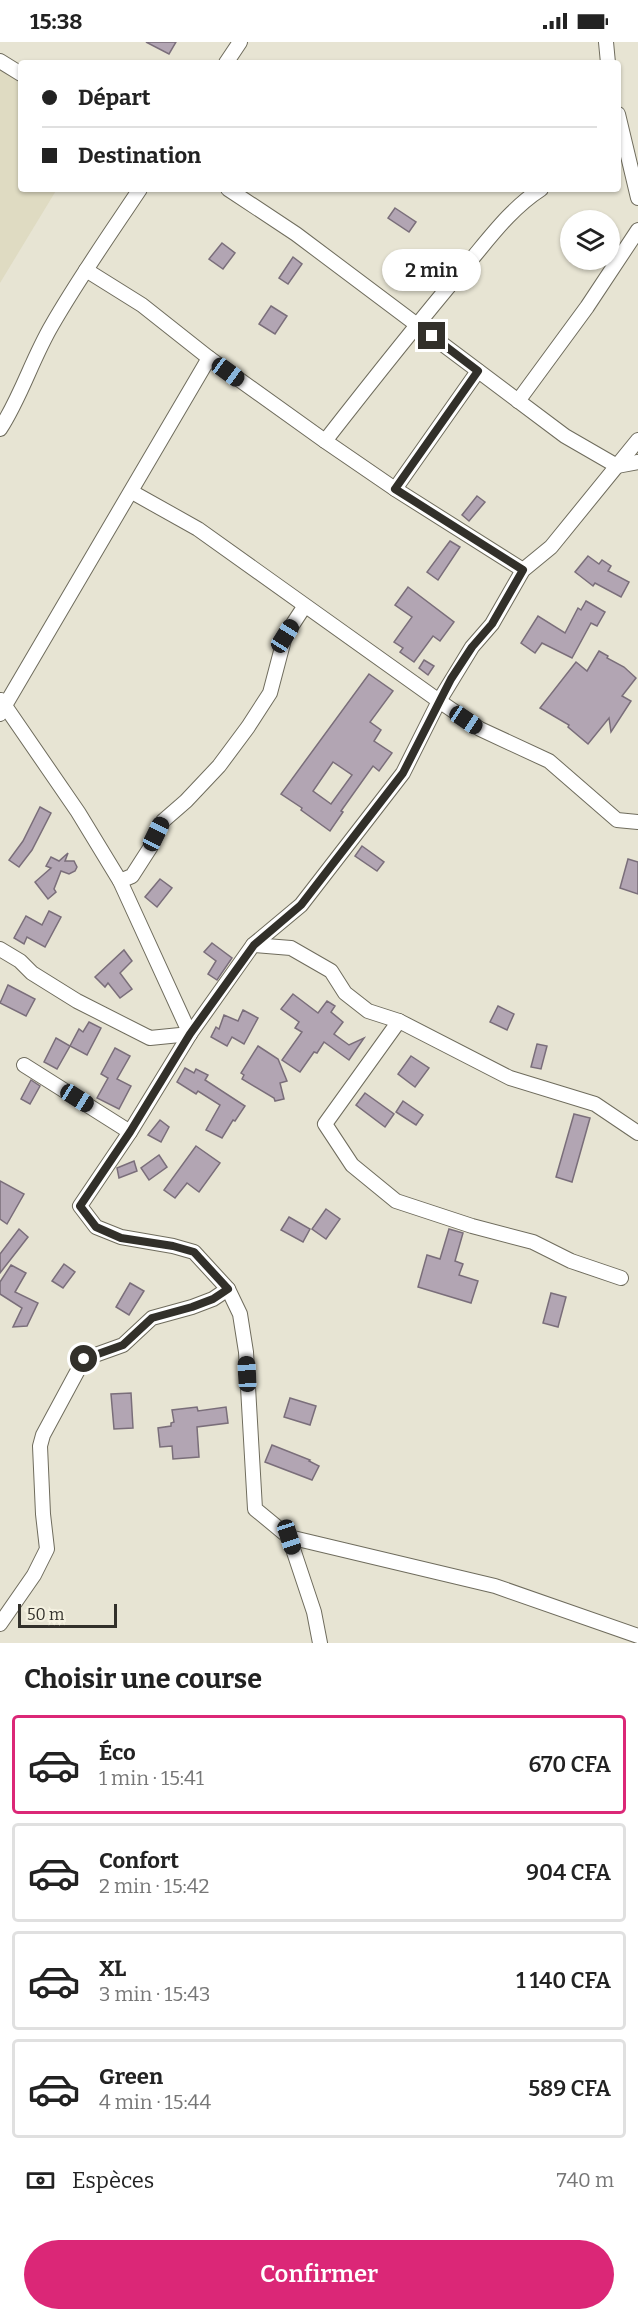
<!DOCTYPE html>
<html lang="fr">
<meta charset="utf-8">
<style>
body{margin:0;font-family:Bitter,serif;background:#f6f6f6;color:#222;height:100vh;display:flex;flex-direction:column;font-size:22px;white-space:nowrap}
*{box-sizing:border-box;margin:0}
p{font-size:20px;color:#767676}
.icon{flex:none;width:33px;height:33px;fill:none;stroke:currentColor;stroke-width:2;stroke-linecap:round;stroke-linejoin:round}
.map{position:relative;height:1601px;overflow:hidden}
.sheet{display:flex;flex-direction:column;background:#fff;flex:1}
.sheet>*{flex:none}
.banner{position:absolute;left:18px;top:18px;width:603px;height:132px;border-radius:6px;box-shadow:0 2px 4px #0004;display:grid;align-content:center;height:132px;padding:0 24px;background:#fff}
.tools{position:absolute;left:560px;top:168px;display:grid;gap:12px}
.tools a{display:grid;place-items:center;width:60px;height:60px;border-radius:50%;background:#fff;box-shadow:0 2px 4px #0004;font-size:30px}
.scale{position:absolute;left:18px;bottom:15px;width:99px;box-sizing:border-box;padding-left:6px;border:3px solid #32302a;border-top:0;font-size:16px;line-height:21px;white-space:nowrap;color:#32302a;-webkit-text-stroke:4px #f4f1e0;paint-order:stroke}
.end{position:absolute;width:27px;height:27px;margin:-14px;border:8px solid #32302a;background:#fff;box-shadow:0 0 0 3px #fff}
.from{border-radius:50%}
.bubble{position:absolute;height:42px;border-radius:21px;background:#fff;box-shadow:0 2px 4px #0004;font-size:20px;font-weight:600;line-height:42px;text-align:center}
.car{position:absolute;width:18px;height:36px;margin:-18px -9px;border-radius:8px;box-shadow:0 0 4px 2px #0007;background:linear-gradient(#222 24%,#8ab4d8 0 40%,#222 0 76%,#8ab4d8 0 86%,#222 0)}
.banner b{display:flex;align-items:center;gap:21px;height:57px;font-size:22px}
.banner b+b{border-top:2px solid #e0e0e0}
.banner i{width:15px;height:15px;background:#222}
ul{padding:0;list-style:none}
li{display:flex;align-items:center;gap:18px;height:99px;margin:0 12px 9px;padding:0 12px;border:3px solid #e0e0e0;border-radius:6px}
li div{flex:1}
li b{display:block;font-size:22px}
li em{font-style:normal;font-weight:600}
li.on{border-color:#db2777}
li>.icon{width:54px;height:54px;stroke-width:1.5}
h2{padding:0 24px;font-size:27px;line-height:72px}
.pay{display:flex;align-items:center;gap:15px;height:66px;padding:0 24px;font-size:22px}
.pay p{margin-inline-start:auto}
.cta{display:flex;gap:12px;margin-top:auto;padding:12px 24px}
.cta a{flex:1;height:69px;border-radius:36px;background:#db2777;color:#fff;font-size:24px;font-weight:600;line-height:69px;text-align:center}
.status{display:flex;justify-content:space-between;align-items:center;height:42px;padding:0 30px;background:#fff;direction:ltr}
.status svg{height:16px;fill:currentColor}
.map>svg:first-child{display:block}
.built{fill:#dfdbc2}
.building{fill:#b2a5b3;stroke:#7a6e7a;stroke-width:1.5;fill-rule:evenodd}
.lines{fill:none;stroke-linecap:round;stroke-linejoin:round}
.minor-casing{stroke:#6f6c5d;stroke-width:16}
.minor{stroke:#fff;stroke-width:14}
.route{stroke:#32302a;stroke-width:8}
</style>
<div class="status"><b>15:38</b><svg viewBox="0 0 49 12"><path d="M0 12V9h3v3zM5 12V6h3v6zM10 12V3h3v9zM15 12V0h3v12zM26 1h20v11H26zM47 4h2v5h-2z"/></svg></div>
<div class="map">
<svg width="638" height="1601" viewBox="0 0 638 1601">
<rect width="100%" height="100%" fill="#e7e4d3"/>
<path class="built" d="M0,28L21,40V147H57L0,241Z"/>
<g class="building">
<path d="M146,0H176L169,12Z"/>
<path d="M395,166L416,180L409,190L388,176Z"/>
<path d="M222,201L235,211L223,227L209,217Z"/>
<path d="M293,215L302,222L288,242L279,236Z"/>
<path d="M271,264L287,274L275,292L259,282Z"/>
<path d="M477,454L485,460L469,479L462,473Z"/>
<path d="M450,499L460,505L438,538L427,530Z"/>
<path d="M588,514L599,522L602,518L611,524L608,529L629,540L621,555L595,541L593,544L575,530Z"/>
<path d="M408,545L454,580L440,599L433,594L414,620L400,610L403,606L394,600L412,575L395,563Z"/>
<path d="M586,559L605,570L597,584L591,581L572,616L542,601L535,611L521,601L538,574L565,591L578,566L581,568Z"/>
<path d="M599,609L608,614L607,616L624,625L636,636L622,654L631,659L611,690L609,676L588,702L568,685L569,683L540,666L576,620L587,629Z"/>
<path d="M424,618L434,624L428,633L419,626Z"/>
<path d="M369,632L393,649L370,680L381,688L374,699L392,711L379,729L373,724L341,769L343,770L330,789L301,768L302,766L281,752ZM333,720L352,733L331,762L313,749Z"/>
<path d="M40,765L51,771L32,808L19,825L9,818L23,799Z"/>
<path d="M362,804L384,820L377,829L355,814Z"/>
<path d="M68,811L65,819H74L77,825L75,829L69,832L61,829L54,847L56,850L48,857L35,840L51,826L46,824L51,815L59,819Z"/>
<path d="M628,817L638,820V852L620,846Z"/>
<path d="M160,837L172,846L157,865L145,855Z"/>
<path d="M49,869L61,875L45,905L27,895L24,902L14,896L26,874L42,883Z"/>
<path d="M212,901L232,916L217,938L208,932L216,919L204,910Z"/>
<path d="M124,908L132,919L120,931L132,947L120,956L108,941L105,945L95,935Z"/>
<path d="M8,943L35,957L26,974L0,961Z"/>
<path d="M293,952L318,971L327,959L335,964L331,970L343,980L334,992L349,1003L364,996L349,1018L324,1000L317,1011L314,1010L300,1030L282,1018L302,990L295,986L299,980L281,967Z"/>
<path d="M498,964L514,972L507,988L490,980Z"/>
<path d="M243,968L258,976L244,1002L232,995L227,1004L211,995L216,985L219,987L224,973L238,979Z"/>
<path d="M89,980L101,986L87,1013L70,1004L79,987L83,990Z"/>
<path d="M56,996L70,1004L57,1027L44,1020Z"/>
<path d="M537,1002L547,1004L541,1027L531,1025Z"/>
<path d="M258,1004L278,1017L287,1039L280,1041L284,1057L275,1059L274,1056L242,1037L244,1033L241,1031Z"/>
<path d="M115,1006L130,1014L117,1037L131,1044L119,1067L97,1056L108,1036L101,1032Z"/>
<path d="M411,1014L429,1026L415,1045L398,1032Z"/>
<path d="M185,1026L194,1031L196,1027L208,1033L205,1038L245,1064L235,1079L233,1078L222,1096L206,1088L220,1063L198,1049L196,1052L177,1040Z"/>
<path d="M31,1038L40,1044L30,1062L21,1057Z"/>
<path d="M365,1051L394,1072L385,1085L356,1063Z"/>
<path d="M403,1059L423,1073L416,1083L396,1070Z"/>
<path d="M574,1072L590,1076L572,1140L556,1135Z"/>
<path d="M160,1078L169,1085L161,1100L148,1093Z"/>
<path d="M196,1104L220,1121L199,1150L187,1141L175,1156L164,1148Z"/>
<path d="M159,1113L167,1125L149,1138L141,1126Z"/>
<path d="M134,1119L137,1129L119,1136L117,1126Z"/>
<path d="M0,1139L24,1152L7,1182L0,1177Z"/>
<path d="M326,1167L340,1177L326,1197L312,1187Z"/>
<path d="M289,1175L310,1187L303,1200L281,1188Z"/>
<path d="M19,1187L28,1195L0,1231V1212Z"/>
<path d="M449,1187L463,1191L455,1219L463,1222L459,1233L478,1239L471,1261L418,1245L427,1213L440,1217Z"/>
<path d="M64,1222L75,1230L63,1246L52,1239Z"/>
<path d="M11,1223L26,1231L15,1250L38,1261L27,1284L13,1285L22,1266L0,1252V1240Z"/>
<path d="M130,1241L144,1249L129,1273L116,1265Z"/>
<path d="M551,1251L566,1255L558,1285L543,1281Z"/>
<path d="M131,1351L133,1386L114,1387L111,1352Z"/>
<path d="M290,1356L316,1364L310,1383L284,1375Z"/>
<path d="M197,1365L198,1369L226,1365L228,1381L197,1385L199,1415L173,1417L172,1404L160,1405L158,1386L171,1384V1381L174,1380L172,1368Z"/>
<path d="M272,1403L310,1418L309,1419L319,1424L312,1438L265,1420Z"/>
</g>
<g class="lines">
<g class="minor-casing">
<g id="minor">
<path d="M606,0L608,21"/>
<path d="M0,19L21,32"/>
<path d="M226,21L240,0"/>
<path d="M618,72L638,156"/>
<path d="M228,147L296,192L565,394L617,424L638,420"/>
<path d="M86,228L142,263L209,316L325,399L395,447L523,528"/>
<path d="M518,359L587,265L638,188"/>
<path d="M0,387C21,355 32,317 52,283C79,236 110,192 140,147"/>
<path d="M325,399C371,340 417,282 465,225C489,197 510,167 541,147"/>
<path d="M395,447L478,329"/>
<path d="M132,450L198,487L439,659L472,605L492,582L523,528L551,505L638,398"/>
<path d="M1,658L78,770L120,839L190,992"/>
<path d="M0,672L209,316"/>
<path d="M120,839L132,834L150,806L163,779L186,759L219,724L248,685L270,651L285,594L304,565"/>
<path d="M253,903L291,906L331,929L345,951L368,969L399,979L510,1036L595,1062L638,1091"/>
<path d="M0,907L20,919L32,931L77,959L150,996L190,992"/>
<path d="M399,979L325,1082L352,1123L396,1159L472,1184L533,1200L571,1219L621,1236"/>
<path d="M24,1023L130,1090"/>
<path d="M289,1495L495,1544L638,1594"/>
<path d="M0,1582L34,1533L47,1507L43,1472L40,1404L43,1393L84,1317L123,1303L152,1276L192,1265L213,1257L228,1247"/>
<path d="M320,1601L314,1570L289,1495L255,1467L246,1310L240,1272L228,1247L194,1210L173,1204L121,1195L96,1185L80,1164L130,1090L190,992L253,903L301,863L403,731L439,659L480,687L549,719L617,778L638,780"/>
</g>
</g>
<use href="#minor" class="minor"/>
</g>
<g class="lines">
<path class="route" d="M84,1317L123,1303L152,1276L192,1265L213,1257L228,1247L194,1210L173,1204L121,1196L96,1185L80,1164L130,1090L190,992L254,903L301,863L403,731L451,637L472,605L492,582L523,528L395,447L478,329L432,294"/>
</g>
</svg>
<div class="tools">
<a><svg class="icon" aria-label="layers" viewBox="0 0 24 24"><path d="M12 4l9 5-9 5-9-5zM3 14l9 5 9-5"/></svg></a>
</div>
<div class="scale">50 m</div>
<i class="end from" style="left:84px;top:1317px"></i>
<i class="end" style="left:432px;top:294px"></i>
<div class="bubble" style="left:382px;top:207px;width:99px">2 min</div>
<i class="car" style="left:228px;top:330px;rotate:126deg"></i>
<i class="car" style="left:285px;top:594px;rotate:32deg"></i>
<i class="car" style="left:466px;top:678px;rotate:124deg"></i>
<i class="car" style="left:156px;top:792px;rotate:26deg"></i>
<i class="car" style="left:77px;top:1056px;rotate:122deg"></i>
<i class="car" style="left:247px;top:1332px;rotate:357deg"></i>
<i class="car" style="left:289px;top:1495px;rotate:162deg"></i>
<div class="banner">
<b><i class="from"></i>Départ</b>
<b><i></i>Destination</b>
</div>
</div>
<section class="sheet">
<h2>Choisir une course</h2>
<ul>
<li class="on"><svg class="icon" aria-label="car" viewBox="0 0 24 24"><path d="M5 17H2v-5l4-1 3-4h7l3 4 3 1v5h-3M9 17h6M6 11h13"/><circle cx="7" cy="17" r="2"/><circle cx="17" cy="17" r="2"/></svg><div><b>Éco</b><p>1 min · 15:41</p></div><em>670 CFA</em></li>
<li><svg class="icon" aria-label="car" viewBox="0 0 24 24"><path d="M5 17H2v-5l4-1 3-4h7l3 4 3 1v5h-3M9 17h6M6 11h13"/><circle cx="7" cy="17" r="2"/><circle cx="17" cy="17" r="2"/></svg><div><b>Confort</b><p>2 min · 15:42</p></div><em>904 CFA</em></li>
<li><svg class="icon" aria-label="car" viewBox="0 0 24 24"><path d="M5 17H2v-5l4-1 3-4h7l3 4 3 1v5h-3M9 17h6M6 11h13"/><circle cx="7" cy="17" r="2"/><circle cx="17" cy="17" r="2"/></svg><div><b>XL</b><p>3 min · 15:43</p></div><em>1 140 CFA</em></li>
<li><svg class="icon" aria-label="car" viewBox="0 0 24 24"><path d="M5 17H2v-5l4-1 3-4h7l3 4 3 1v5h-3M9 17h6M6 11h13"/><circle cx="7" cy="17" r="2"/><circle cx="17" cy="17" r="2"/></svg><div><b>Green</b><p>4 min · 15:44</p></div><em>589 CFA</em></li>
</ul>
<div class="pay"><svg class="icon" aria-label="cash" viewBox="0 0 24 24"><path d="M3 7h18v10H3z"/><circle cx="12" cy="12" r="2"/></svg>Espèces<p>740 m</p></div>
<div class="cta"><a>Confirmer</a></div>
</section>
